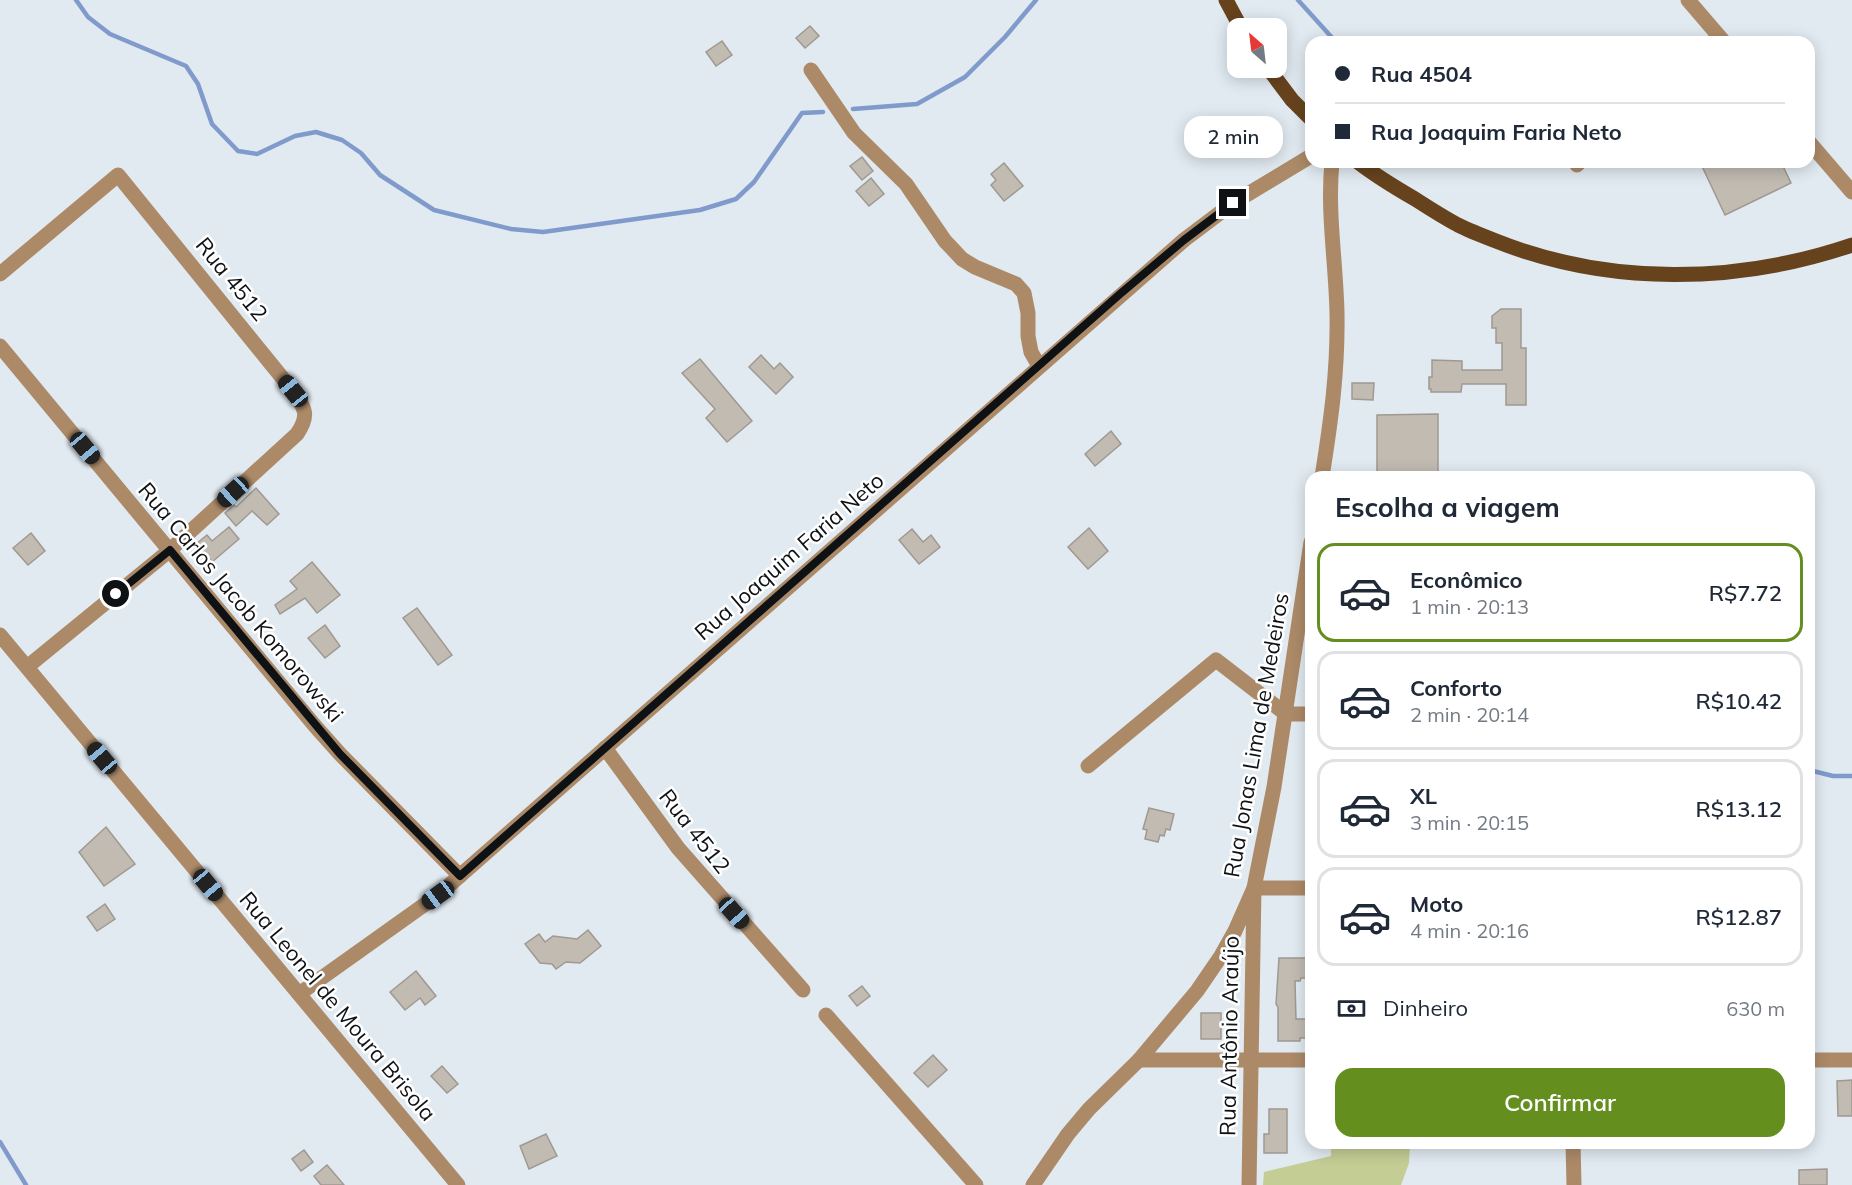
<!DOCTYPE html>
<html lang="pt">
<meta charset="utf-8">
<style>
body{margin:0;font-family:Mulish,sans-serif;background:#f2f2f3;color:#1f2937;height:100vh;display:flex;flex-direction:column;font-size:22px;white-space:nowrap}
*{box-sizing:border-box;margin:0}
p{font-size:20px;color:#747a83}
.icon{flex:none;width:33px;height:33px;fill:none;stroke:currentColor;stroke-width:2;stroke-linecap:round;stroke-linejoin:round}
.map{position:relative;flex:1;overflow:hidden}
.details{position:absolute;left:1305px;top:471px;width:510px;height:678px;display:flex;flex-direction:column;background:#fff;border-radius:18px;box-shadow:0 3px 15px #0003}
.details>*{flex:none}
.hud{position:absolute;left:1305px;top:36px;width:510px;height:132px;border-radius:18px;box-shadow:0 3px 15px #0003;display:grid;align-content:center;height:132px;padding:0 30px;background:#fff}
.needle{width:39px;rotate:332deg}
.controls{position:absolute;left:1227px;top:18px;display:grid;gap:12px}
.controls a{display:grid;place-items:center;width:60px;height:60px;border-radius:12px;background:#fff;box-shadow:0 3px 15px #0003;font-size:30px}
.end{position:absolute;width:27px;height:27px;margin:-14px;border:8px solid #0f1215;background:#fff;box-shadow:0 0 0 3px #fff}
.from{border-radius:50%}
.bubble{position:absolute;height:42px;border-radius:18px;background:#fff;box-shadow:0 3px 15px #0003;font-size:20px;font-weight:600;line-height:42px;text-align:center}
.car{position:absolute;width:18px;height:36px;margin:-18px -9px;border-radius:8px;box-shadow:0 0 4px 2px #0007;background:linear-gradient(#222 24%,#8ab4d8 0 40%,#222 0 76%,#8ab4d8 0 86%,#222 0)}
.hud b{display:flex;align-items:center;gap:21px;height:57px;font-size:22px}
.hud b+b{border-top:2px solid #e0e1e3}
.hud i{width:15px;height:15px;background:#1f2937}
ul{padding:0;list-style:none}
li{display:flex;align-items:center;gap:18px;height:99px;margin:0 12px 9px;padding:0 18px;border:3px solid #e0e1e3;border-radius:18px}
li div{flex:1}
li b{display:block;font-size:22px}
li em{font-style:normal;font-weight:600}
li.current{border-color:#648e1e}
li>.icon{width:54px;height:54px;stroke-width:1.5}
h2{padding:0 30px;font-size:27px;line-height:72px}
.pay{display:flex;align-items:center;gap:15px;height:66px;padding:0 30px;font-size:22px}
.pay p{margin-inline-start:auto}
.button{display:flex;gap:12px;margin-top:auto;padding:12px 30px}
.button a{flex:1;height:69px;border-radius:18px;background:#648e1e;color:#fff;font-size:24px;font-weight:600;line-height:69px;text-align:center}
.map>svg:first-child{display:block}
.green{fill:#c3cd94}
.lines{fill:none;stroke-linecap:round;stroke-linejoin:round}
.stream{stroke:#809acb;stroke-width:4.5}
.building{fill:#c1bbb2;stroke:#9f9991;stroke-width:1.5}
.minor{stroke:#ac8a68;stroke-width:15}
.major{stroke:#66431d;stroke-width:15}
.route{stroke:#0f1215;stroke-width:8}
.labels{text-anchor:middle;stroke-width:5;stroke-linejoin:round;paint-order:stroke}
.street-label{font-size:22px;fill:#0f1215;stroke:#fff}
</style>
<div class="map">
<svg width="1852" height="1185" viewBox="0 0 1852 1185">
<rect width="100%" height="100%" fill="#e1eaf1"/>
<path class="green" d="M1331,1143H1410L1409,1163L1401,1185H1263L1264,1172L1331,1156Z"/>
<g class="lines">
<g class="stream">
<path d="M76,0L88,17L110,34L186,66L198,84L212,124L238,151L257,154L295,136L316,132L342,140L361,153L380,175L434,210L511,229L543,232L700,210L736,199L754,182L802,113L823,112"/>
<path d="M1298,0L1336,42"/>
<path d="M853,109L917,104L965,77L1005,37L1036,0"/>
<path d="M1519,162L1522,163"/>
<path d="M1809,770L1833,776H1852"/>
<path d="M0,1142L26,1185"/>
</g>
</g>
<g class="building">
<path d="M810,26L819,36L805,48L796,38Z"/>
<path d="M722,41L732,55L716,66L706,52Z"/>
<path d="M862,157L873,171L862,180L850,166Z"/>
<path d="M1700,162H1781L1791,183L1725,215Z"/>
<path d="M1004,163L1023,186L1004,201L991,185L996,180L991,174Z"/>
<path d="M871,178L884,194L869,206L856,191Z"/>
<path d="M1501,309H1521V348H1526V405H1506V384H1462L1461,392H1431V389H1429V377H1432V360L1462,361V370H1502V343H1496V328H1492V316Z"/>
<path d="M761,355L774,369L780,363L793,377L776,394L749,367Z"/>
<path d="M700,359L752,421L727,442L706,418L715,409L682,373Z"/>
<path d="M1352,383H1374L1373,400L1352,399Z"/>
<path d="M1438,414V477H1377V415Z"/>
<path d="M1111,431L1121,444L1095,466L1085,454Z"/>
<path d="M256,488L279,514L267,525L252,511L236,526L225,513L234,505L236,507Z"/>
<path d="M229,527L239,539L212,562L196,544L207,535L212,541Z"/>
<path d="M1089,528L1108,551L1088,569L1068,547Z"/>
<path d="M912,529L923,542L931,535L940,547L919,564L899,540Z"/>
<path d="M31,533L45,551L28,565L13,548Z"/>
<path d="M312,562L340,595L317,613L305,598L280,614L275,605L297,589L290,581Z"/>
<path d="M417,608L452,655L438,665L403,618Z"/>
<path d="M325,625L340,646L325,658L308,638Z"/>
<path d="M1149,808L1174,814L1170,830L1166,829L1164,836L1160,835L1158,842L1145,839L1147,830L1143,829Z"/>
<path d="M106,827L135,864L104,886L79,852Z"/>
<path d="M105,904L115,919L97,931L87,917Z"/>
<path d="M588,930L601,946L580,963L566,962L556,969L552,964L540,963L525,944L539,934L545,942L553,936L577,939Z"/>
<path d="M1279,958H1307L1306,978H1301L1300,981H1295L1296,1019H1309L1308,1034H1306V1038H1300V1041H1278V1007L1276,1004Z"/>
<path d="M416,971L436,996L425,1005L420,998L405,1010L390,992Z"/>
<path d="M862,986L870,996L857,1006L849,996Z"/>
<rect x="1201" y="1013" width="20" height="26"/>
<path d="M933,1055L947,1070L928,1087L914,1073Z"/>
<path d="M442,1066L458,1084L447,1093L431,1076Z"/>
<path d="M1852,1080V1116H1838L1837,1081Z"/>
<path d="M1269,1109H1287V1153H1264V1134H1269Z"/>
<path d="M546,1134L557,1156L529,1169L520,1146Z"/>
<path d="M304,1150L313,1162L301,1171L292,1159Z"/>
<path d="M327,1165L344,1185H321L314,1176Z"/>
<path d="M1827,1169V1185H1799V1170Z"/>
</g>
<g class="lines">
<g class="minor">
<path d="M1688,0L1724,42"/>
<path d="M811,70L854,133L906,184L945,241L962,259L975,267L1016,284L1024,293L1028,313V336L1031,352L1039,366"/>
<path d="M1809,142L1852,192"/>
<path d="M1577,165L1580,162"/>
<path d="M0,274L118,175L293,391C305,408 310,415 297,434L169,551L27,667"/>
<path d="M0,346L315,726L340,754L460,876"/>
<path d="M1322,477C1331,420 1338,371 1337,313C1336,263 1327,212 1332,162"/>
<path d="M0,635L458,1185"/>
<path d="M605,748L678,848L803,990"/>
<path d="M1088,766L1216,660L1286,714H1311"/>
<path d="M299,994L438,895L1184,240L1233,203L1311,156"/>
<path d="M826,1015L976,1185"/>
<path d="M1139,1060H1311"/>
<path d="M1809,1060H1852"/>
<path d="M1573,1143L1574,1185"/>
<path d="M1033,1185L1068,1134L1089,1109L1139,1060L1197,991L1221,956L1235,931L1254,888L1274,787L1311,542"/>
<path d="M1249,1185L1254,888H1311"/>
</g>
<g class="major">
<path d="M1226,0L1241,28"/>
<path d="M1268,68L1292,100L1311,119"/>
<path d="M1358,162C1376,176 1396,188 1415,199C1429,208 1443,217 1458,225C1470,231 1483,236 1496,241C1609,286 1737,284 1852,245"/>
</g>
</g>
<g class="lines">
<path class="route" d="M116,594L170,550L340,754L460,876L1120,294L1184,240L1233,203"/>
</g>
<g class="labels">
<g class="street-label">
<text transform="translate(232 279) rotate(51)" y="8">Rua 4512</text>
<text transform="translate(789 556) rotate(-41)" y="8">Rua Joaquim Faria Neto</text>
<text transform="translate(241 602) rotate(50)" y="8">Rua Carlos Jacob Komorowski</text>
<text transform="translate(1256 735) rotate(-80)" y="8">Rua Jonas Lima de Medeiros</text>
<text transform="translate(695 831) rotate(52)" y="8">Rua 4512</text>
<text transform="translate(338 1006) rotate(50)" y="8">Rua Leonel de Moura Brisola</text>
<text transform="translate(1229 1036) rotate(-89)" y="8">Rua Antônio Araújo</text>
</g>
</g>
</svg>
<div class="controls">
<a><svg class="needle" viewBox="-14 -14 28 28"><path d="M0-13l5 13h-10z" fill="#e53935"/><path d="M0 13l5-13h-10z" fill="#747a83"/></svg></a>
</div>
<i class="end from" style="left:116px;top:594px"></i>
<i class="end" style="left:1233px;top:203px"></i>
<div class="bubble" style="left:1184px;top:116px;width:99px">2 min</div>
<i class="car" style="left:293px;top:391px;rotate:321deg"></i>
<i class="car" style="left:85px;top:448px;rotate:140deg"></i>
<i class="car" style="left:233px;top:492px;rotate:228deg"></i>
<i class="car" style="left:102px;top:758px;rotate:320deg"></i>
<i class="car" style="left:208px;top:885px;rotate:140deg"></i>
<i class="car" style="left:438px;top:895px;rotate:234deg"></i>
<i class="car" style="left:734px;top:913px;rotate:138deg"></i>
<div class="hud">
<b><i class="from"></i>Rua 4504</b>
<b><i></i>Rua Joaquim Faria Neto</b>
</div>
<section class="details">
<h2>Escolha a viagem</h2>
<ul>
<li class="current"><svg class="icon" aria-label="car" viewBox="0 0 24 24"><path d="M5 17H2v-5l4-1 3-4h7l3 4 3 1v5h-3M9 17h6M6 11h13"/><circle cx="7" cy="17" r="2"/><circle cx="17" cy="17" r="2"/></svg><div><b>Econômico</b><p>1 min · 20:13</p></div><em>R$7.72</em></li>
<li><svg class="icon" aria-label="car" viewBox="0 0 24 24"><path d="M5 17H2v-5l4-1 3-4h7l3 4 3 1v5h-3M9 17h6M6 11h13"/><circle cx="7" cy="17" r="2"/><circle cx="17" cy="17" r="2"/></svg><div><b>Conforto</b><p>2 min · 20:14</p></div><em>R$10.42</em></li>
<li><svg class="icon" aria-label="car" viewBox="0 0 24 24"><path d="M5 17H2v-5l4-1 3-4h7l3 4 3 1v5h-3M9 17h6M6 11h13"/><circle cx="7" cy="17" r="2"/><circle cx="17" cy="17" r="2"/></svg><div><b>XL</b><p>3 min · 20:15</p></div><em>R$13.12</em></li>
<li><svg class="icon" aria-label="car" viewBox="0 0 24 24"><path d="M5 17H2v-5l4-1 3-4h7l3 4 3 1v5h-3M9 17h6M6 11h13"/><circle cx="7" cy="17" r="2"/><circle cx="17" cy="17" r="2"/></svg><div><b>Moto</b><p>4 min · 20:16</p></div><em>R$12.87</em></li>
</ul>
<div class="pay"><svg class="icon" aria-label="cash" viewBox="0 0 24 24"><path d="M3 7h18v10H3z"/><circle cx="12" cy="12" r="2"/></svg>Dinheiro<p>630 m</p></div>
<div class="button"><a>Confirmar</a></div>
</section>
</div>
